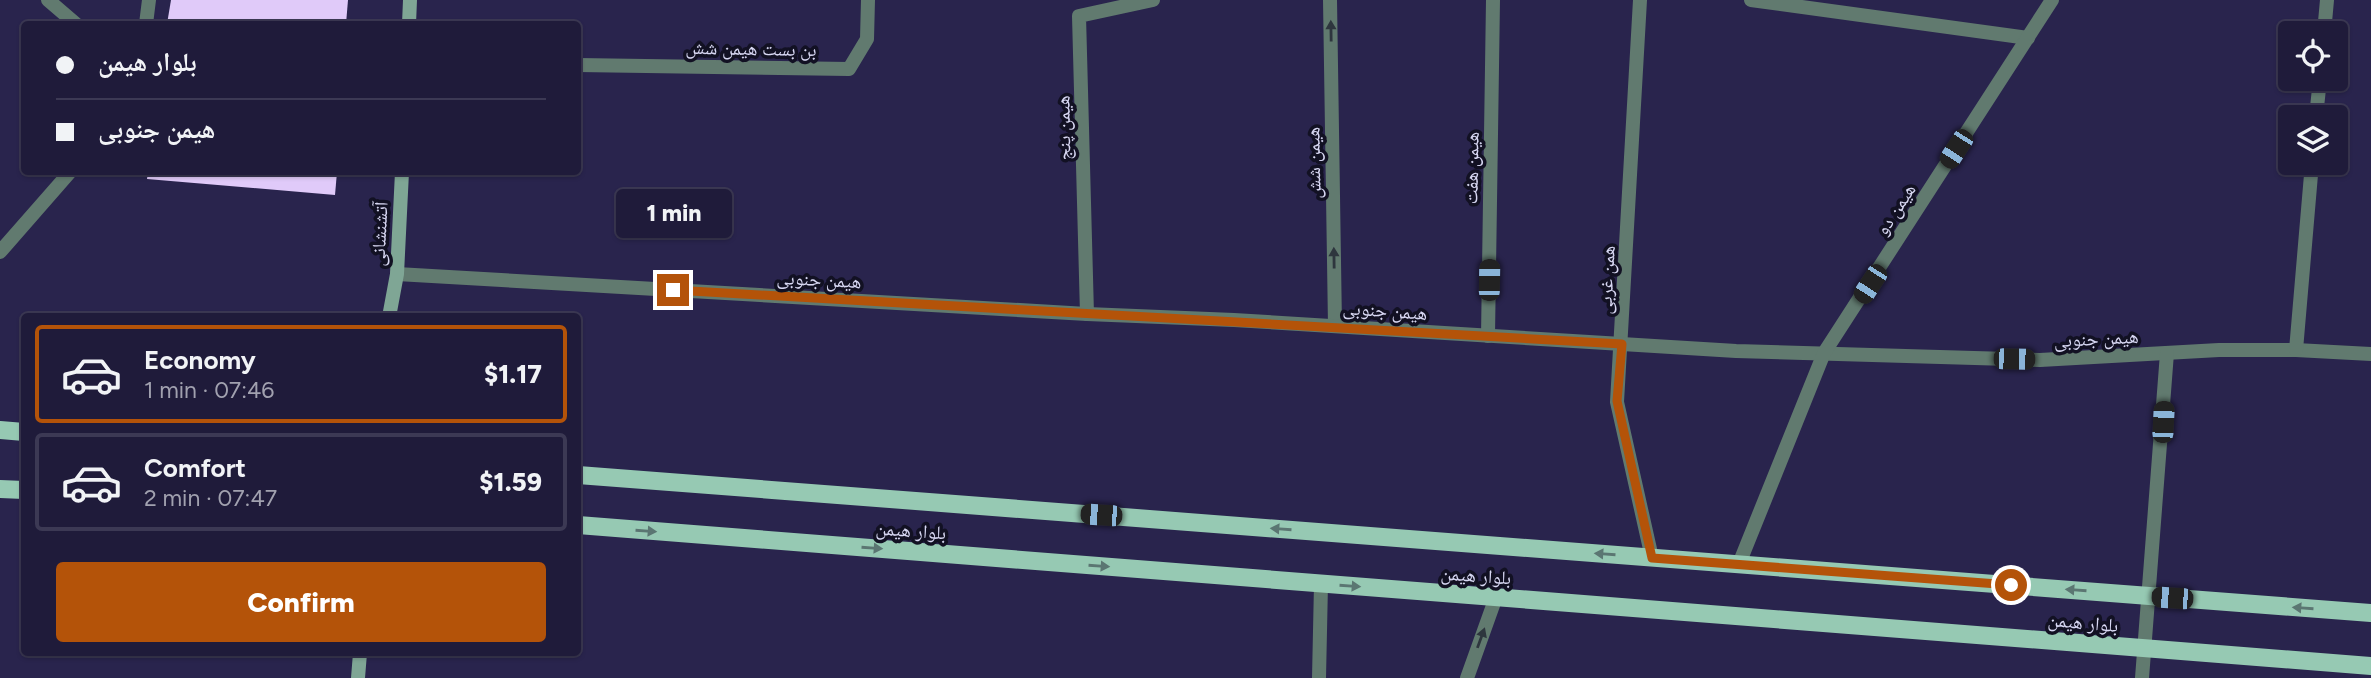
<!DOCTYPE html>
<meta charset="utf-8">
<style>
body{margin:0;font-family:Figtree,"Noto Naskh Arabic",sans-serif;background:#2c2845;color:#f1f3f6;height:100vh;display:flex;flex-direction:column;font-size:26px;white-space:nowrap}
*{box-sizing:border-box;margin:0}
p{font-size:23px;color:#a1a1af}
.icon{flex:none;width:38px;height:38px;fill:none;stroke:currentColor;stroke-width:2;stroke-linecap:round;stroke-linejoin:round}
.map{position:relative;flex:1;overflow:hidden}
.drawer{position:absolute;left:21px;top:313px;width:560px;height:343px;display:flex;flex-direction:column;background:#1f1b3a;border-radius:7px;box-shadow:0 2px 5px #0004,0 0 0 2px #3c3954}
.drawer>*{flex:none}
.guide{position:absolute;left:21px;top:21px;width:560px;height:154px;border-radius:7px;box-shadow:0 2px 5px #0004,0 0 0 2px #3c3954;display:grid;align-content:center;height:154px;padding:0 35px;background:#1f1b3a}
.buttons{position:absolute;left:2278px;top:21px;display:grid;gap:14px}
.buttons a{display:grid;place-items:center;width:70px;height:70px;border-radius:7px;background:#1f1b3a;box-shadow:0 2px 5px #0004,0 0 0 2px #3c3954;font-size:35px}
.end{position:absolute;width:32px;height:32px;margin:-16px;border:9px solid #b45309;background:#fff;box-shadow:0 0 0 4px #fff}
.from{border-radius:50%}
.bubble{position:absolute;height:49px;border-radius:7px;background:#1f1b3a;box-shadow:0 2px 5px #0004,0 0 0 2px #3c3954;font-size:23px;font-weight:800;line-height:49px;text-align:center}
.car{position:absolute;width:21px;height:42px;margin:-21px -10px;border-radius:9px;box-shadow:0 0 5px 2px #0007;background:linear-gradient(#222 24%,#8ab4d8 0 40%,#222 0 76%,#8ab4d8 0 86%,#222 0)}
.guide b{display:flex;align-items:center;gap:24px;height:66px;font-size:26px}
.guide b+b{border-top:2px solid #3c3954}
.guide i{width:18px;height:18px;background:#f1f3f6}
ul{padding:12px 0 0;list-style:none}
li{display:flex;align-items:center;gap:21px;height:98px;margin:0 14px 10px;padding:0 21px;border:4px solid #3c3954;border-radius:7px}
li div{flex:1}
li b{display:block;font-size:26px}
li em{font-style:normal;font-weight:800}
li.on{border-color:#b45309}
li>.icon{width:63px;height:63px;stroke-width:1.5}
.button{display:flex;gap:14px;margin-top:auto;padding:14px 35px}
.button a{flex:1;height:80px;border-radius:7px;background:#b45309;color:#fff;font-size:28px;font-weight:800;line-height:80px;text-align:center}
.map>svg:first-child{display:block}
.building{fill:#e0caf9}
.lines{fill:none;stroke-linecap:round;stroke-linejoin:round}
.street{stroke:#617a6f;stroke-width:14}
.secondary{stroke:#7fa695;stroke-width:14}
.primary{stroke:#96c9b3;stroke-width:18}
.oneway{fill:#2e363e}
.oneway2{fill:#5b7672}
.route{stroke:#b45309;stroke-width:9}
.labels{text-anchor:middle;stroke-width:7;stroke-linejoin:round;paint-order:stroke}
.street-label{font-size:19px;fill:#d8d8f3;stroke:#121123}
</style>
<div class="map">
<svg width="2371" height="678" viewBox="0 0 2371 678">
<rect width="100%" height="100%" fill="#29244d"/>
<g class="building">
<path d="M171,0H348L346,24H167Z"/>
<path d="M148,172H337L335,195L147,179Z"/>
</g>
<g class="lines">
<g class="street">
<path d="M48,0L76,24"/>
<path d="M1330,0L1335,326"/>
<path d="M1640,0L1617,402L1652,558"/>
<path d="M1751,0L2028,38"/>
<path d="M146,24L149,0"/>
<path d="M2324,33L2327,0"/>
<path d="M578,65L849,69L867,39L868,0"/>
<path d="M2316,117L2320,79"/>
<path d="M0,252L70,172"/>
<path d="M397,274L1087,314L1234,320L1736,351L2040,360L2219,350H2296L2371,354"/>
<path d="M1087,314L1079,16L1153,0"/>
<path d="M1488,336L1493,0"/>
<path d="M2296,350L2312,163"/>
<path d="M1739,564L1824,353L2052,0"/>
<path d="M1319,678L1321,584"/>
<path d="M1467,678L1496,597"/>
<path d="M2142,678L2167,353"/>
</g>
<g class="secondary">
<path d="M409,24L410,0"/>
<path d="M389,317L397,274L402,172"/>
<path d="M358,678L360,653"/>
</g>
<g class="primary">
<path d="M0,430L24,432"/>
<path d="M578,475L2371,613"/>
<path d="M0,489L24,490"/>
<path d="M578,525L2371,666"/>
</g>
</g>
<defs><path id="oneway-solid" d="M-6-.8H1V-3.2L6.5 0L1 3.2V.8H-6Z" transform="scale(1.75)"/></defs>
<g class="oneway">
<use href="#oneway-solid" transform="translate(1331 31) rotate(-91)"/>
<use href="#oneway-solid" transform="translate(1334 258) rotate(-91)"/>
<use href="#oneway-solid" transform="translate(1481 638) rotate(-70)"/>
</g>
<g class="oneway2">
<use href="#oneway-solid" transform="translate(1281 529) rotate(-176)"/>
<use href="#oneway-solid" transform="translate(646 531) rotate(4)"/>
<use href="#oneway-solid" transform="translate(872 548) rotate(4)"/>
<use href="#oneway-solid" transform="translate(1605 554) rotate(-176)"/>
<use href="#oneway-solid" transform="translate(1099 566) rotate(4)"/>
<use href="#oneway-solid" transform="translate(1350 586) rotate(4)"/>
<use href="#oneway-solid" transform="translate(2076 590) rotate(-176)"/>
<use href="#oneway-solid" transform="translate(2303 608) rotate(-176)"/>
</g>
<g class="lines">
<path class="route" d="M673,290L1622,344L1617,401L1652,558L2011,585"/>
</g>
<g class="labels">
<g class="street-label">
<text transform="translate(751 48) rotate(1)" y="7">بن بست هیمن شش</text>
<text transform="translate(1063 128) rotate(-91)" y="7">هیمن پنج</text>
<text transform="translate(1313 163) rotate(-91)" y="7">هیمن شش</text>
<text transform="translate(1471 168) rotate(-89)" y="7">هیمن هفت</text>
<text transform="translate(1895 209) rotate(-57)" y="7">هیمن دو</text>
<text transform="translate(379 234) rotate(-87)" y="7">آتشنشانی</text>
<text transform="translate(819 279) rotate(3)" y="7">هیمن جنوبی</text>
<text transform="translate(1606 280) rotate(-87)" y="7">همن غربی</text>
<text transform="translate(1385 310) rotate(4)" y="7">هیمن جنوبی</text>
<text transform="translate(2096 338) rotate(-3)" y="7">هیمن جنوبی</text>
<text transform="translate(911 530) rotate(4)" y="7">بلوار هیمن</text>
<text transform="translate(1476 575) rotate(4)" y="7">بلوار هیمن</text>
<text transform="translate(2083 622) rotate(5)" y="7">بلوار هیمن</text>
</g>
</g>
</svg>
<div class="buttons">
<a><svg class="icon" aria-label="locate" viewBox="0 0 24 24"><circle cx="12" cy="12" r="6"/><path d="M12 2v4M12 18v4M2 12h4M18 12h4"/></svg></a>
<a><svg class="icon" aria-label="layers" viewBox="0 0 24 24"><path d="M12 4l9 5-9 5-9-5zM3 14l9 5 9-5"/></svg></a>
</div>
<i class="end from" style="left:2011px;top:585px"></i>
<i class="end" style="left:673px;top:290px"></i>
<div class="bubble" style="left:616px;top:189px;width:116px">1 min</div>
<i class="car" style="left:1956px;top:149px;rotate:213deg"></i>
<i class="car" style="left:1489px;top:280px;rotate:1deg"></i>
<i class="car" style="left:1870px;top:284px;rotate:213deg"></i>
<i class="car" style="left:2014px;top:359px;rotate:91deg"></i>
<i class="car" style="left:2163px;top:422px;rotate:3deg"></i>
<i class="car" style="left:1101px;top:515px;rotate:274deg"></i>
<i class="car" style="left:2172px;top:598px;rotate:274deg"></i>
<div class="guide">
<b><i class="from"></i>بلوار هیمن</b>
<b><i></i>هیمن جنوبی</b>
</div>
<section class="drawer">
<ul>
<li class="on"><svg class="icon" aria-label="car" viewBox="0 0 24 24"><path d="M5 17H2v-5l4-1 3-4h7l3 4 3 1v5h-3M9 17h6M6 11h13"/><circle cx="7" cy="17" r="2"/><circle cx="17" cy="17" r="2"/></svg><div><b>Economy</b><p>1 min · 07:46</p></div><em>$1.17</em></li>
<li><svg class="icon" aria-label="car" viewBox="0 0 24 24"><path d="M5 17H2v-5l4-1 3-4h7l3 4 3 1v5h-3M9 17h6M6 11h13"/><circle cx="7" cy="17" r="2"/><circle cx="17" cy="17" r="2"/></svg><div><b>Comfort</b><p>2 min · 07:47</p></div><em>$1.59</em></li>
</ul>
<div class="button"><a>Confirm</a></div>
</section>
</div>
